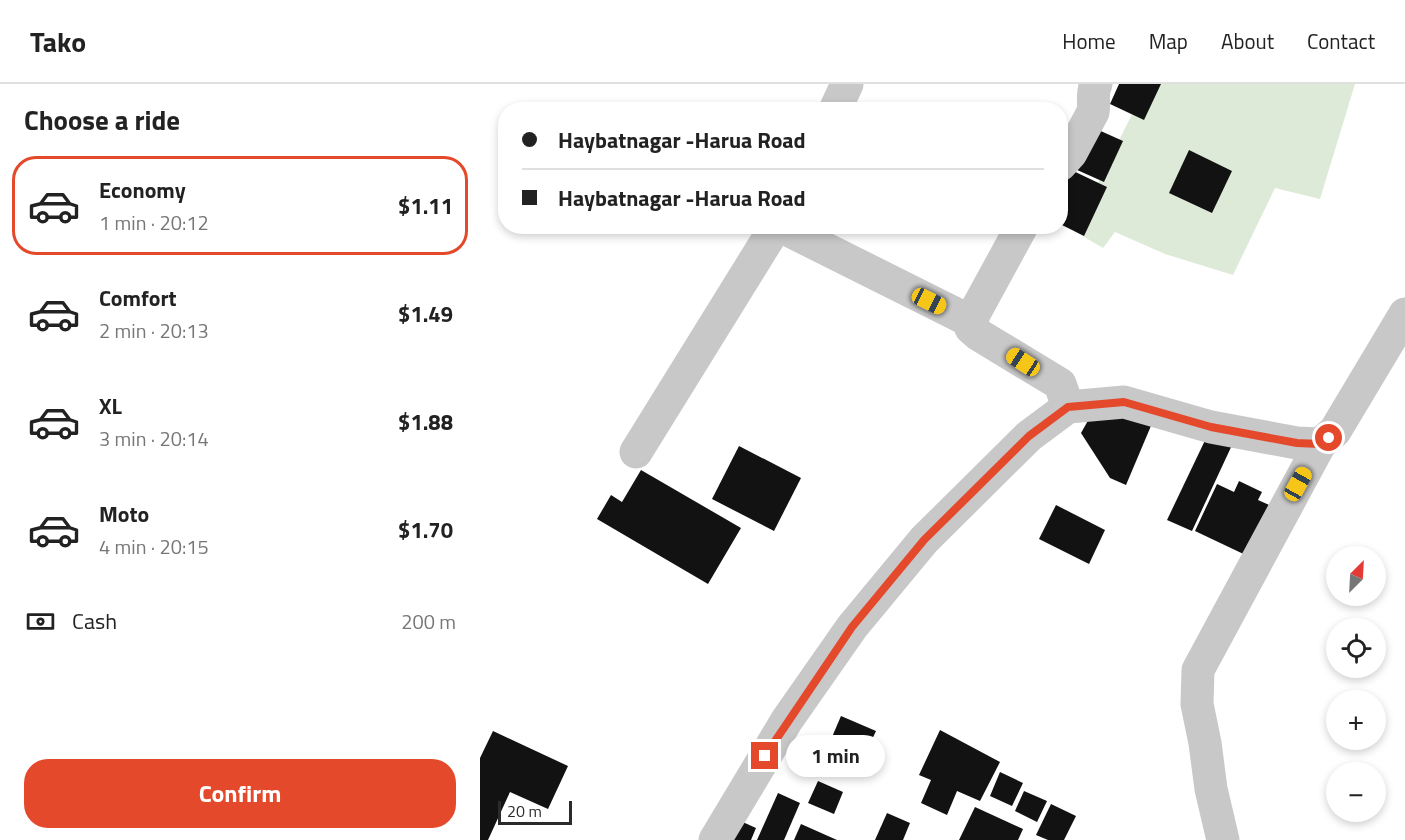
<!DOCTYPE html>
<meta charset="utf-8">
<style>
body{margin:0;font-family:"Titillium Web",sans-serif;background:#f6f6f6;color:#222;height:100vh;display:flex;flex-direction:column;font-size:22px;white-space:nowrap}
*{box-sizing:border-box;margin:0}
p{font-size:20px;color:#767676}
.icon{flex:none;width:33px;height:33px;fill:none;stroke:currentColor;stroke-width:2;stroke-linecap:round;stroke-linejoin:round}
.map{position:relative;flex:1;overflow:hidden}
.panel{display:flex;flex-direction:column;background:#fff;width:480px}
.panel>*{flex:none}
.top-card{position:absolute;left:18px;top:18px;width:570px;height:132px;border-radius:24px;box-shadow:0 3px 9px #0003;display:grid;align-content:center;height:132px;padding:0 24px;background:#fff}
.needle{width:39px;rotate:24deg}
.controls{position:absolute;left:846px;top:462px;display:grid;gap:12px}
.controls a{display:grid;place-items:center;width:60px;height:60px;border-radius:50%;background:#fff;box-shadow:0 3px 9px #0003;font-size:30px}
.scale{position:absolute;left:18px;bottom:15px;width:74px;box-sizing:border-box;padding-left:6px;border:3px solid #2b2b2b;border-top:0;font-size:16px;line-height:21px;white-space:nowrap;color:#2b2b2b;-webkit-text-stroke:4px #fff;paint-order:stroke}
.end{position:absolute;width:27px;height:27px;margin:-14px;border:8px solid #e4492c;background:#fff;box-shadow:0 0 0 3px #fff}
.from{border-radius:50%}
.bubble{position:absolute;height:42px;border-radius:21px;background:#fff;box-shadow:0 3px 9px #0003;font-size:20px;font-weight:700;line-height:42px;text-align:center}
.car{position:absolute;width:18px;height:36px;margin:-18px -9px;border-radius:8px;box-shadow:0 0 4px 2px #0007;background:linear-gradient(#f5c518 24%,#345 0 40%,#f5c518 0 76%,#345 0 86%,#f5c518 0)}
.top-card b{display:flex;align-items:center;gap:21px;height:57px;font-size:22px}
.top-card b+b{border-top:2px solid #e0e0e0}
.top-card i{width:15px;height:15px;background:#222}
ul{padding:0;list-style:none}
li{display:flex;align-items:center;gap:18px;height:99px;margin:0 12px 9px;padding:0 12px;border:3px solid transparent;border-radius:24px}
li div{flex:1}
li b{display:block;font-size:22px}
li em{font-style:normal;font-weight:700}
li.current{border-color:#e4492c}
li>.icon{width:54px;height:54px;stroke-width:1.5}
h2{padding:0 24px;font-size:27px;line-height:72px}
.pay{display:flex;align-items:center;gap:15px;height:66px;padding:0 24px;font-size:22px}
.pay p{margin-inline-start:auto}
.cta{display:flex;gap:12px;margin-top:auto;padding:12px 24px}
.cta a{flex:1;height:69px;border-radius:24px;background:#e4492c;color:#fff;font-size:24px;font-weight:700;line-height:69px;text-align:center}
header{display:flex;align-items:center;gap:36px;box-sizing:border-box;height:84px;padding:0 30px;background:#fff;border-bottom:2px solid #e0e0e0}
header strong{font-size:28px}
nav{display:flex;gap:33px;margin-inline-start:auto;font-size:21px}
main{display:flex;flex:1;min-height:0}
.map>svg:first-child{display:block}
.green{fill:#deead8}
.building{fill:#121212}
.lines{fill:none;stroke-linecap:round;stroke-linejoin:round}
.minor{stroke:#c8c8c8;stroke-width:33}
.route{stroke:#e4492c;stroke-width:8}
</style>
<header>
<strong>Tako</strong>
<nav><a>Home</a><a>Map</a><a>About</a><a>Contact</a></nav>
</header>
<main>
<section class="panel">
<h2>Choose a ride</h2>
<ul>
<li class="current"><svg class="icon" aria-label="car" viewBox="0 0 24 24"><path d="M5 17H2v-5l4-1 3-4h7l3 4 3 1v5h-3M9 17h6M6 11h13"/><circle cx="7" cy="17" r="2"/><circle cx="17" cy="17" r="2"/></svg><div><b>Economy</b><p>1 min · 20:12</p></div><em>$1.11</em></li>
<li><svg class="icon" aria-label="car" viewBox="0 0 24 24"><path d="M5 17H2v-5l4-1 3-4h7l3 4 3 1v5h-3M9 17h6M6 11h13"/><circle cx="7" cy="17" r="2"/><circle cx="17" cy="17" r="2"/></svg><div><b>Comfort</b><p>2 min · 20:13</p></div><em>$1.49</em></li>
<li><svg class="icon" aria-label="car" viewBox="0 0 24 24"><path d="M5 17H2v-5l4-1 3-4h7l3 4 3 1v5h-3M9 17h6M6 11h13"/><circle cx="7" cy="17" r="2"/><circle cx="17" cy="17" r="2"/></svg><div><b>XL</b><p>3 min · 20:14</p></div><em>$1.88</em></li>
<li><svg class="icon" aria-label="car" viewBox="0 0 24 24"><path d="M5 17H2v-5l4-1 3-4h7l3 4 3 1v5h-3M9 17h6M6 11h13"/><circle cx="7" cy="17" r="2"/><circle cx="17" cy="17" r="2"/></svg><div><b>Moto</b><p>4 min · 20:15</p></div><em>$1.70</em></li>
</ul>
<div class="pay"><svg class="icon" aria-label="cash" viewBox="0 0 24 24"><path d="M3 7h18v10H3z"/><circle cx="12" cy="12" r="2"/></svg>Cash<p>200 m</p></div>
<div class="cta"><a>Confirm</a></div>
</section>
<div class="map">
<svg width="925" height="756" viewBox="0 0 925 756">
<rect width="100%" height="100%" fill="#fff"/>
<path class="green" d="M667,0H875L840,115L795,104L753,191L685,170L635,148L623,164L594,147Z"/>
<g class="building">
<path d="M639,0H681L664,36L630,20Z"/>
<path d="M614,44L643,57L624,98L595,85Z"/>
<path d="M709,66L752,87L732,129L689,109Z"/>
<path d="M587,84L627,103L604,152L580,140V98Z"/>
<path d="M676,330L646,401L630,394L601,349L610,333Z"/>
<path d="M729,348L753,359L712,447L687,436Z"/>
<path d="M259,362L321,394L294,447L232,415Z"/>
<path d="M161,386L261,444L228,500L117,435L131,411L142,418Z"/>
<path d="M759,397L782,408L778,416L798,425L774,475L715,447L737,400L754,408Z"/>
<path d="M576,421L625,446L609,480L559,455Z"/>
<path d="M361,632L396,647L383,675L349,660Z"/>
<path d="M460,646L520,678L500,717L477,707L467,731L441,719L451,696L439,691Z"/>
<path d="M13,647L88,682L68,725L30,708L8,756H0V674Z"/>
<path d="M520,688L543,699L532,722L510,712Z"/>
<path d="M338,697L363,708L354,730L328,719Z"/>
<path d="M544,707L567,717L557,738L535,727Z"/>
<path d="M298,709L320,719L304,756H277Z"/>
<path d="M571,720L596,732L584,756H568L556,751Z"/>
<path d="M495,723L543,745L538,756H479Z"/>
<path d="M407,729L430,739L423,756H395Z"/>
<path d="M256,735L276,744L271,756H247Z"/>
<path d="M321,740L357,756H314Z"/>
</g>
<g class="lines">
<g class="minor">
<path d="M355,26L367,0"/>
<path d="M580,81L591,69L613,28C615,17 611,10 616,0"/>
<path d="M300,142L492,238"/>
<path d="M542,142L494,230L491,244L499,251L580,300L588,323"/>
<path d="M156,368L296,142"/>
<path d="M235,756L307,636L372,543L444,456L549,352L588,323L644,318L731,343L817,359L840,360L855,347L925,230"/>
<path d="M743,756L731,705L725,659L717,620L718,586L840,360"/>
</g>
</g>
<g class="lines">
<path class="route" d="M285,672L372,543L444,456L549,352L588,323L644,318L731,343L817,359L840,360L849,354"/>
</g>
</svg>
<div class="controls">
<a><svg class="needle" viewBox="-14 -14 28 28"><path d="M0-13l5 13h-10z" fill="#e53935"/><path d="M0 13l5-13h-10z" fill="#767676"/></svg></a>
<a><svg class="icon" aria-label="locate" viewBox="0 0 24 24"><circle cx="12" cy="12" r="6"/><path d="M12 2v4M12 18v4M2 12h4M18 12h4"/></svg></a>
<a>+</a>
<a>−</a>
</div>
<div class="scale">20 m</div>
<i class="end from" style="left:849px;top:354px"></i>
<i class="end" style="left:285px;top:672px"></i>
<div class="bubble" style="left:306px;top:651px;width:99px">1 min</div>
<i class="car" style="left:449px;top:217px;rotate:116deg"></i>
<i class="car" style="left:543px;top:278px;rotate:303deg"></i>
<i class="car" style="left:818px;top:400px;rotate:29deg"></i>
<div class="top-card">
<b><i class="from"></i>Haybatnagar -Harua Road</b>
<b><i></i>Haybatnagar -Harua Road</b>
</div>
</div>
</main>
